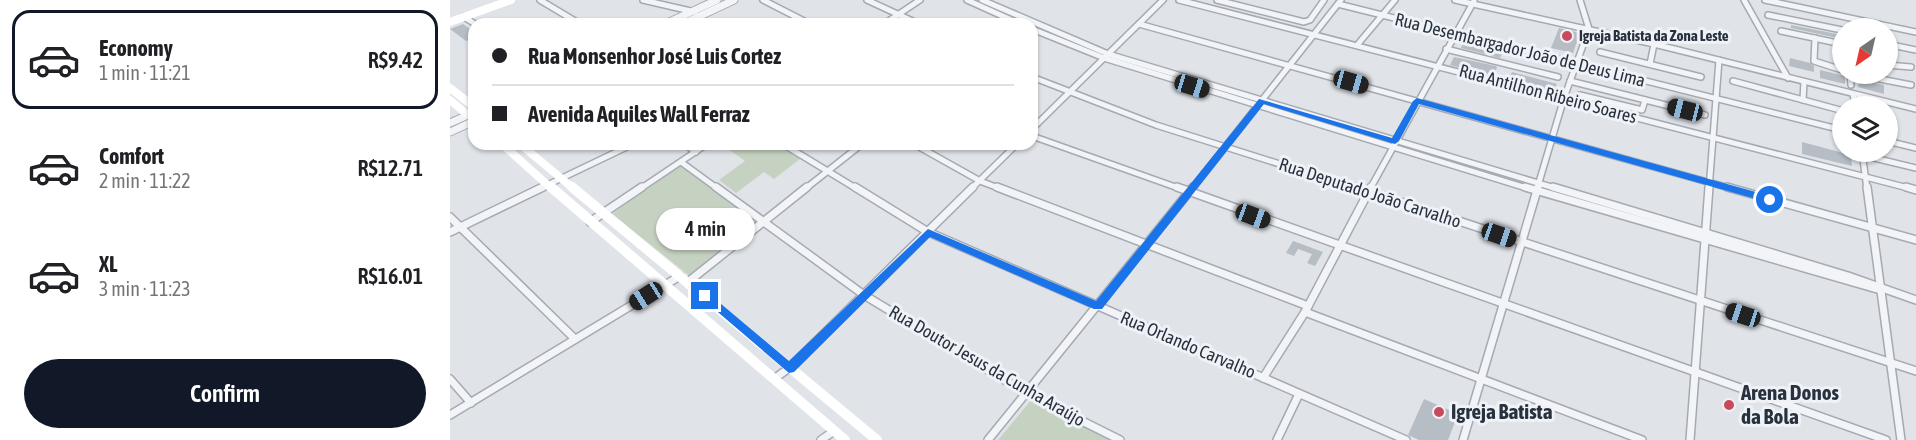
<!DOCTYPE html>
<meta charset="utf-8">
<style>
body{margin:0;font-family:"Asap Condensed",sans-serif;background:#f2f2f2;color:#202124;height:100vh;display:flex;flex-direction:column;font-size:22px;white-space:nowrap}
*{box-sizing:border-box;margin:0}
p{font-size:20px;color:#757577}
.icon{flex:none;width:33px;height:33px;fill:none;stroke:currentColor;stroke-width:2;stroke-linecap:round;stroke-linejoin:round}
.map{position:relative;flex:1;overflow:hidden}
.drawer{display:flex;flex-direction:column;background:#fff;width:450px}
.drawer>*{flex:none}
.guide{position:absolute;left:18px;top:18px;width:570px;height:132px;border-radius:18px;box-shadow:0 2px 4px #0004;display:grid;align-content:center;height:132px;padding:0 24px;background:#fff}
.needle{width:39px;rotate:214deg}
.tools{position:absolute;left:1382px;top:18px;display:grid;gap:12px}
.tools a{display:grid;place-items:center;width:66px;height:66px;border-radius:50%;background:#fff;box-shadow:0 2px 4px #0004;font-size:30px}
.end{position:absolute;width:27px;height:27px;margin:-14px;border:8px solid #1a73e8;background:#fff;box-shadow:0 0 0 3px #fff}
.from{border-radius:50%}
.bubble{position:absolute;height:42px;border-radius:21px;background:#fff;box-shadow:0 2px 4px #0004;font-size:20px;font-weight:600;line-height:42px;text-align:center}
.car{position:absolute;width:18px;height:36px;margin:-18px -9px;border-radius:8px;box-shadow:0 0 4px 2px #0007;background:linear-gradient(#222 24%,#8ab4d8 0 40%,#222 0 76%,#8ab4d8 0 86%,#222 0)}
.guide b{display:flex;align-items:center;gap:21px;height:57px;font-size:22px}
.guide b+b{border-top:2px solid #e0e0e0}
.guide i{width:15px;height:15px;background:#202124}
ul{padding:10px 0 0;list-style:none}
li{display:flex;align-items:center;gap:18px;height:99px;margin:0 12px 9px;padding:0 12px;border:3px solid transparent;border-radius:18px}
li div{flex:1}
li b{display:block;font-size:22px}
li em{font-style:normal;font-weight:600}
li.active{border-color:#111827}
li>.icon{width:54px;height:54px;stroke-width:1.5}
.action{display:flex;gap:12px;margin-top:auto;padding:12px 24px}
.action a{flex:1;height:69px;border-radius:36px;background:#111827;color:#fff;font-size:24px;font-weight:600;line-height:69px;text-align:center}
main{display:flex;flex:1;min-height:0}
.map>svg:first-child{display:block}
.green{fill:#c6d2c1}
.building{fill:#b7bdc5}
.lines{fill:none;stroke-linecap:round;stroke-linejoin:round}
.minor-far1-casing{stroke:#a5aab2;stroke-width:8}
.minor-casing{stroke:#a5aab2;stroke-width:10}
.tertiary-casing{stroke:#a5aab2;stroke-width:9}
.minor-far1{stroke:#f3f4f7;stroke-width:5}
.minor{stroke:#f3f4f7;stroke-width:7}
.tertiary{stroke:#f3f4f7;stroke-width:7}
.secondary-far1{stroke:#fff;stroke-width:8}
.secondary{stroke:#fff;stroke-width:10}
.route{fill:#1a73e8}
.poi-dot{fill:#c94a5e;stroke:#eff2f6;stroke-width:2}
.labels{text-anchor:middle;stroke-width:6;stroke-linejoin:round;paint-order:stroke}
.far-poi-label{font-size:15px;font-weight:bold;fill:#29313f;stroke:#eff2f6;text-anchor:start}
.street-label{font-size:18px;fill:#29313f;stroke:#eff2f6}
.near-poi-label{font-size:21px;font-weight:bold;fill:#29313f;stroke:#eff2f6;text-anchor:start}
</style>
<main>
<section class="drawer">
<ul>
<li class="active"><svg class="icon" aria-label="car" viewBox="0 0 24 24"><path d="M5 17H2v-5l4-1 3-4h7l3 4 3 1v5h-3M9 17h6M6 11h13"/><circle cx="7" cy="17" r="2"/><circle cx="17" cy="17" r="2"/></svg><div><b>Economy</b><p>1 min · 11:21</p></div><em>R$9.42</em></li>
<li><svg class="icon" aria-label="car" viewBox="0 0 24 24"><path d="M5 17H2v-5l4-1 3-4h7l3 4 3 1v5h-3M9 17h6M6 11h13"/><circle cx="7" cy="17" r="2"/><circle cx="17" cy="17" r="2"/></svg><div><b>Comfort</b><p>2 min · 11:22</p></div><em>R$12.71</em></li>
<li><svg class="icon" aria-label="car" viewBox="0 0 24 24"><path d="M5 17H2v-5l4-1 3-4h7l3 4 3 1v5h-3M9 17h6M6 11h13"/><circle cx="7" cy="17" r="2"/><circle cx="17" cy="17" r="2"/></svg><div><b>XL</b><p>3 min · 11:23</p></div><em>R$16.01</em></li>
</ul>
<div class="action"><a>Confirm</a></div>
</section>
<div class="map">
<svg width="1466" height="440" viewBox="0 0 1466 440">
<rect width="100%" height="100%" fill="#e0e3e8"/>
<g class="green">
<path d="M271,144H328L350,159L324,179L314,172L286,193L269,180L295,161Z"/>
<path d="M231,165L310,223L241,277L162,214Z"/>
<path d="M582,399L664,440H548Z"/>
</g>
<g class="building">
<path d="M13,24L24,32V38L16,41L0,29Z"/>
<path d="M1341,25L1392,35V39L1341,28Z"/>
<path d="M1109,28L1130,33L1123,53L1101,48Z"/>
<path d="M1014,41L1053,51L1050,58L1011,48Z"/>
<path d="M1004,57L1046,66L1047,68L1043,76L1000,65Z"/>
<path d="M1340,58L1360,63L1364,66V72L1339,66Z"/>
<path d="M1370,70L1395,76V84L1370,78Z"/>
<path d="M1062,72L1107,84L1103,91L1058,80Z"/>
<path d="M1409,80L1434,85V94L1408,87Z"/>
<path d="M1352,142L1401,155L1402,166L1352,154Z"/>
<path d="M843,241L873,252L865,266L857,263L862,254L848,249L844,256L836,253Z"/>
<path d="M974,399L1008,414L998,440H969L958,435Z"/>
</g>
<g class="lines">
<g class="minor-far1-casing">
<g id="minor-far1">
<path d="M90,0L130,24"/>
<path d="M193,0L245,12"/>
<path d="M313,0L360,24"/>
<path d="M417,0L469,24"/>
<path d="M517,0L570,24"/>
<path d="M532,0L658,54L1108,189"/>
<path d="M729,0L1462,189"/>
<path d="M767,0L854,22L860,20L874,0"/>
<path d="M1005,0L1204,44L1466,109"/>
<path d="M1294,0L1338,78"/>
<path d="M1315,0L1466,32"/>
<path d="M888,4L1392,130"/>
<path d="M1318,15L1392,30"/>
<path d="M14,17L25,24"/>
<path d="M434,24L470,0"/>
<path d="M689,24L1283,189"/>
<path d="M582,29L654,58L1080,189"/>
<path d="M1331,31L1392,44"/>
<path d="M1365,38L1364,61L1392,70"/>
<path d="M908,44L945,0"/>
<path d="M1437,44L1466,50"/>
<path d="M996,49L1108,77"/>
<path d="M1150,52L1251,77"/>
<path d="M1200,64L1204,44"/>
<path d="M1437,65L1461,67"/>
<path d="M1400,74L1401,85"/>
<path d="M1404,74L1461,85"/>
<path d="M582,77L706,125L909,189"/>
<path d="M1120,81L1255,115"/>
<path d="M1283,81L1390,110"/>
<path d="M1403,94L1405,106"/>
<path d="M1130,95L1192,110L1195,100"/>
<path d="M1353,100L1354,82"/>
<path d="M582,129L713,0"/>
<path d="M582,136L731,189"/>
<path d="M1437,141L1466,148"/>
<path d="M234,144L246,152"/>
<path d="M333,144L407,189"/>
<path d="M464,144L530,181L551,189"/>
<path d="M1412,152L1417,189"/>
<path d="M1412,155L1466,168"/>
<path d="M231,162L268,189"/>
<path d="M89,189L183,144"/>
<path d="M190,189L257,144"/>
<path d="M355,189L412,144"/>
<path d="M521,189L567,144"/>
<path d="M742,189L891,0"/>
<path d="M920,189L1024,1"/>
<path d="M1087,189L1114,98L1139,29L1130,0"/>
<path d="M1259,189L1269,60"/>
</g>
</g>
<g class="minor-casing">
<g id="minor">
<path d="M266,187L414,295L576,393L670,440"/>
<path d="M405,187L478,232L956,440"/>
<path d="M547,187L858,306"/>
<path d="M727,187L1436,440"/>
<path d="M905,187L1466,371"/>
<path d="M1075,187L1427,289"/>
<path d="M1103,187L1398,276L1466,300"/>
<path d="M1277,187L1466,240"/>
<path d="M1417,187L1451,440"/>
<path d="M1456,187L1466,190"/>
<path d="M0,217L125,339"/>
<path d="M140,222L192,187"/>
<path d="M0,232L93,187"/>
<path d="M238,282L357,187"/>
<path d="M855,312L1192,440"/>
<path d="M813,378L855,312L921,187"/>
<path d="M0,379L21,403"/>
<path d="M324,379L339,368L523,187"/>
<path d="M0,415L230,276"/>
<path d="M371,440L384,431"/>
<path d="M538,440L743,187"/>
<path d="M827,440L849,394"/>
<path d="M1013,440L1088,187"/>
<path d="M1240,440L1259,187"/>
</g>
</g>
<g class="tertiary-casing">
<g id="tertiary">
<path d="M215,24L267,0"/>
<path d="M233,24L284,0"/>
<path d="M0,123L18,115"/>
<path d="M0,132L24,121"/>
</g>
</g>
<use href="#minor-far1" class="minor-far1"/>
<use href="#minor" class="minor"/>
<use href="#tertiary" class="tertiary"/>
<g class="secondary-far1">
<path d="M0,22L61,0"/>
<path d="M0,88L24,107"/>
<path d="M0,100L18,115"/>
<path d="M52,144L102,189"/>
<path d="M70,144L124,189"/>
</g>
<g class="secondary">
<path d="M101,187L395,440"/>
<path d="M122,187L427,440"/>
</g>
</g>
<path class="route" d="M809,99L942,138L963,101L967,98L1324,197L1325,200L1320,203L969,104L949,141L945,144L814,104L652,309H644L480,237L344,372L339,373L249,296L255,292L258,293L339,361L478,229L646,301Z"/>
<g class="poi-dot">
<circle cx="1117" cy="36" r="6"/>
<circle cx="1279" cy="405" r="6"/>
<circle cx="989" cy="412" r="6"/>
</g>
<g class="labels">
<g class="far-poi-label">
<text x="1129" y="41">Igreja Batista da Zona Leste</text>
</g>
<g class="street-label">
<text transform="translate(1070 50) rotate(14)" y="6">Rua Desembargador João de Deus Lima</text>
<text transform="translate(1098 94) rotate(15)" y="6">Rua Antilhon Ribeiro Soares</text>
<text transform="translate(920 193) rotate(18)" y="6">Rua Deputado João Carvalho</text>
<text transform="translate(738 345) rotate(23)" y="6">Rua Orlando Carvalho</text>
<text transform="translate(537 366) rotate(30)" y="6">Rua Doutor Jesus da Cunha Araújo</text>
</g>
<g class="near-poi-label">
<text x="1291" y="400">Arena Donos<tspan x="1291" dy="24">da Bola</tspan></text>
<text x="1001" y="419">Igreja Batista</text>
</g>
</g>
</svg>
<div class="tools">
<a><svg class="needle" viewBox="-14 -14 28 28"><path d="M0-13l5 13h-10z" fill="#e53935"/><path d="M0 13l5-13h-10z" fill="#757577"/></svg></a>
<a><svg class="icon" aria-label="layers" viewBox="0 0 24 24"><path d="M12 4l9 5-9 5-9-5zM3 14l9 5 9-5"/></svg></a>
</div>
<i class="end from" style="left:1320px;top:200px"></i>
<i class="end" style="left:255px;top:296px"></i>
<div class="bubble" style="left:206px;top:208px;width:99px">4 min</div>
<i class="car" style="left:901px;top:82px;rotate:106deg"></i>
<i class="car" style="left:742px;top:86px;rotate:107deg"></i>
<i class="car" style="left:1235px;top:110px;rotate:284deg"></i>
<i class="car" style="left:803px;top:216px;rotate:110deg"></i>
<i class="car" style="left:1049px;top:235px;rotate:109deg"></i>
<i class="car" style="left:196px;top:296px;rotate:238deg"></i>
<i class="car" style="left:1293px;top:315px;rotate:288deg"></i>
<div class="guide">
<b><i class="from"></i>Rua Monsenhor José Luis Cortez</b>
<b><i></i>Avenida Aquiles Wall Ferraz</b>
</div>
</div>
</main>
